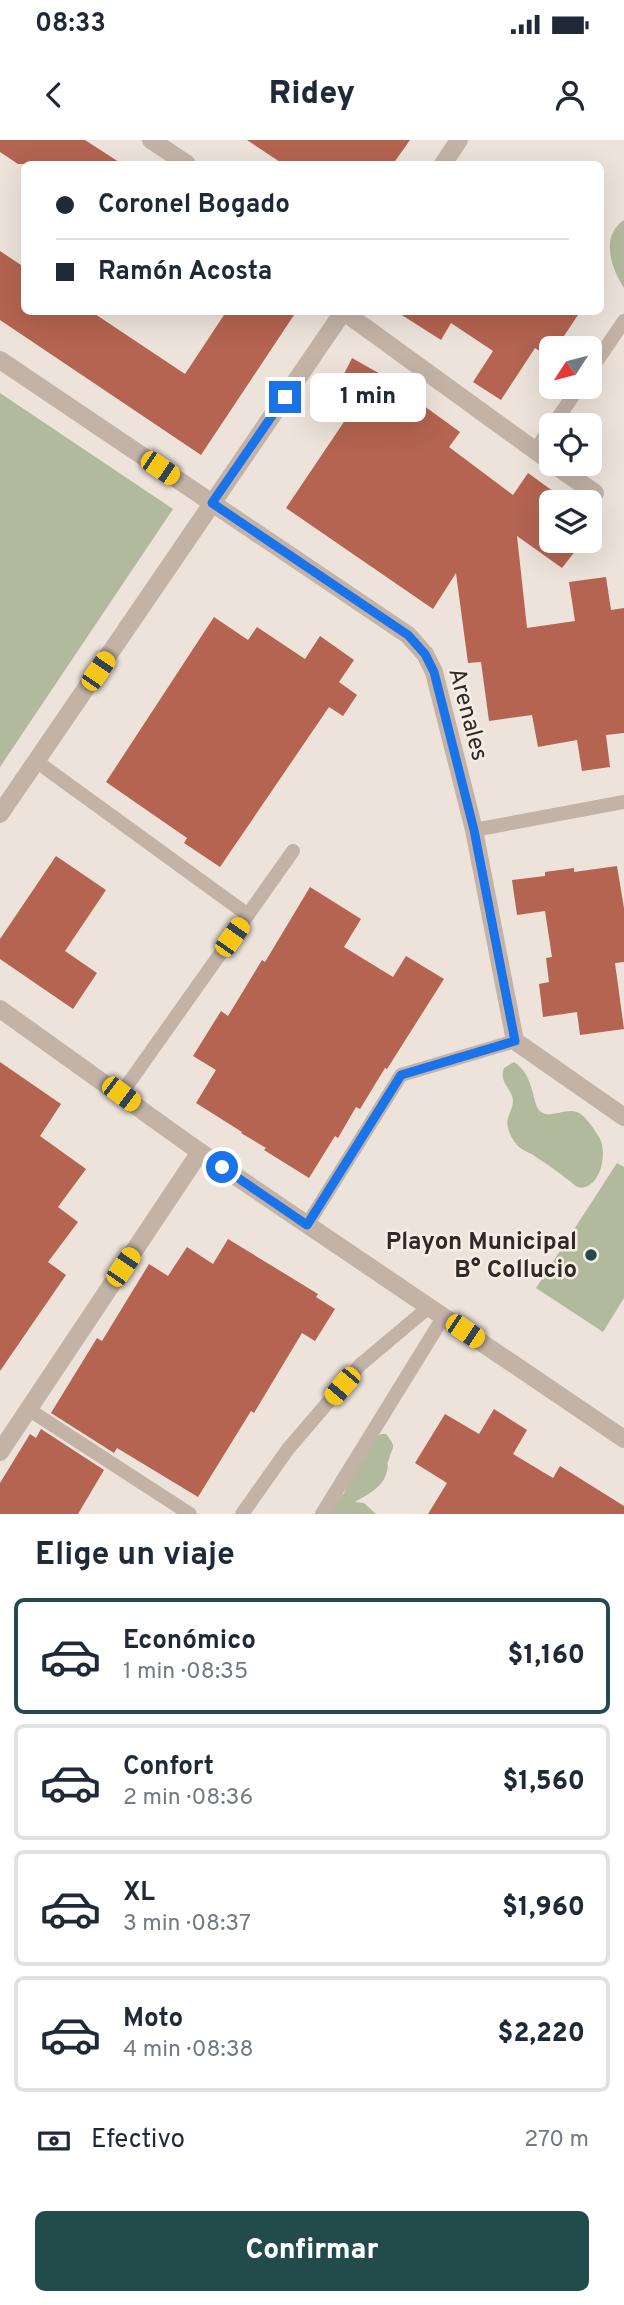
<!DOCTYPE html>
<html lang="es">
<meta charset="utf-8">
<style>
body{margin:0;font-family:Overpass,sans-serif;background:#f6f6f7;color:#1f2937;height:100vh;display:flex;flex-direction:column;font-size:26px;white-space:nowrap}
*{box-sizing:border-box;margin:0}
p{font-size:23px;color:#747a83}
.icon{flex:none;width:38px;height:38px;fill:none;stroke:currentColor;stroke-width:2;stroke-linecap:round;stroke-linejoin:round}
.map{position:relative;height:1374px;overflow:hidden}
.details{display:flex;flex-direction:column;background:#fff;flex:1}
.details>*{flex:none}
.hud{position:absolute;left:21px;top:21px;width:583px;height:154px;border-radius:10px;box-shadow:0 7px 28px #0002;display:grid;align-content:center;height:154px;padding:0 35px;background:#fff}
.needle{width:46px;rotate:234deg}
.fabs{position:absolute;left:539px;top:196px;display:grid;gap:14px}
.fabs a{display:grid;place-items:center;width:63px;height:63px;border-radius:10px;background:#fff;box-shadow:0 7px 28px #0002;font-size:35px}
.end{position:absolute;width:32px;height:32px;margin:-16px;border:9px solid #1a73e8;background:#fff;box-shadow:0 0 0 4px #fff}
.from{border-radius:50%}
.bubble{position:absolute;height:49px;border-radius:10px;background:#fff;box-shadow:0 7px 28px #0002;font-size:23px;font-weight:800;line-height:49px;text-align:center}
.car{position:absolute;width:21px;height:42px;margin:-21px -10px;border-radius:9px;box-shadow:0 0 5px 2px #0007;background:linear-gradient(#f5c518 24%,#345 0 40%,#f5c518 0 76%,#345 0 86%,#f5c518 0)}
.hud b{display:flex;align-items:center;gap:24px;height:66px;font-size:26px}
.hud b+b{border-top:2px solid #e0e1e3}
.hud i{width:18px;height:18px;background:#1f2937}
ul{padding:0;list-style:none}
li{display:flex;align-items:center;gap:21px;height:116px;margin:0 14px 10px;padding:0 21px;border:4px solid #e0e1e3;border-radius:10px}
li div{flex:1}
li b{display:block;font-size:26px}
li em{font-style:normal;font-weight:800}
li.selected{border-color:#224b4c}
li>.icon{width:63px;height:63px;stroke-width:1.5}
h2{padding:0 35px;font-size:32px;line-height:84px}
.pay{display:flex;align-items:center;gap:18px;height:77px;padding:0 35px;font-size:26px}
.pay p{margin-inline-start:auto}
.cta{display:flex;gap:14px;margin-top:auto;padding:14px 35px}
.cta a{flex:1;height:80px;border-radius:10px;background:#224b4c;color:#fff;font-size:28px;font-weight:800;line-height:80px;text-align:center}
.status{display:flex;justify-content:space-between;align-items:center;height:49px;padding:0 35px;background:#fff;direction:ltr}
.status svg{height:19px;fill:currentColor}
header{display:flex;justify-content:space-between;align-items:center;height:91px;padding:0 35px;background:#fff;font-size:32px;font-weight:800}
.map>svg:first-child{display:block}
.green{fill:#b1ba9c}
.building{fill:#b46450}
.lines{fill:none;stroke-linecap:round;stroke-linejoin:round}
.lane{stroke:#c3b3a7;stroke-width:14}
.street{stroke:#c3b3a7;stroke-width:18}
.route{stroke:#1a73e8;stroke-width:9}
.poi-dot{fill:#224b4c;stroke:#f6ede5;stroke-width:2.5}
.labels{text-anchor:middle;stroke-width:5;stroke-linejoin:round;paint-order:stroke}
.street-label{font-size:24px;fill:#312927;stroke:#f6ede5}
.poi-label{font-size:24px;font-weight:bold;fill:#312927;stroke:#f6ede5;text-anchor:end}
</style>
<div class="status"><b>08:33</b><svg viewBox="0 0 49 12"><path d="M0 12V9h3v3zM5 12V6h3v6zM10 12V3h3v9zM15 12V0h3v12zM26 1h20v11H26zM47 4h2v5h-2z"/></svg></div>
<header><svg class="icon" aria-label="back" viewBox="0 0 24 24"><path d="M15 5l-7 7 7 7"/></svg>Ridey<svg class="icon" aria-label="person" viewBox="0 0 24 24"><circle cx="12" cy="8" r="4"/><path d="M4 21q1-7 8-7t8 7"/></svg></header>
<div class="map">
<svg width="624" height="1374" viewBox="0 0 624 1374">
<rect width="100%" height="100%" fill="#ede3da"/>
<g class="green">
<path d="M624,80V148C611,128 600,96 624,80Z"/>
<path d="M0,253L173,369L0,627Z"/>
<path d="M514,922C536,936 531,965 541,972C551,980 569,964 582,975C588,980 598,994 601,1001C606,1016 601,1042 585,1047C579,1049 575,1046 571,1042C560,1033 548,1025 536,1017C531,1013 523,1011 518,1006C514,1002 509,993 508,988C505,979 512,971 513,962C513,948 498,943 504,928Z"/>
<path d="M617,1023L624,1027V1158L603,1192L536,1148Z"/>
<path d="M381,1294H386C397,1308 393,1305 389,1319C386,1326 389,1323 387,1331C384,1347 368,1354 355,1362L364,1363L376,1374H317L340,1357L344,1353L354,1321L370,1302Z"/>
</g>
<g class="building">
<path d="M0,0H85L122,24H18L0,12Z"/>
<path d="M247,0H410L393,24H283Z"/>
<path d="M0,111L24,127V172H92L185,234L226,172H296L201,315L0,180Z"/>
<path d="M397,172H580L556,208H551L550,218L535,208L501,260L473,242L493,211L451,183L441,200Z"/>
<path d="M352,218L423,258L420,263L460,292L449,307L513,355L528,333L561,357L557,362H551V401H583L562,428L517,396L527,488L575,481L569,442L606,437L611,470L624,468V593L606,595L610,627L582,631L577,600L538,607L532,575L489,581L481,522L468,523L456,433L433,469L286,368L354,267L333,256Z"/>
<path d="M214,477L248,500L257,487L305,519L320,496L354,520L339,542L357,555L343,576L329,567L220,727L184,703L187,698L106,642Z"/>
<path d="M56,716L106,750L65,811L97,833L73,869L0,819V799Z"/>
<path d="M617,726L624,768V822L615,823L624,889L580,895L577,872L543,877L539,844L549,842L546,818L552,817L545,771L517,775L512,740L545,736V732L574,728V732Z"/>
<path d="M310,747L361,779L344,807L393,837L406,816L444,839L387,929L385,928L360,969L356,967L338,998L335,996L309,1038L264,1010L266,1008L241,993L242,992L196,963L216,930L193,916L221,871L228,876L262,820L265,822Z"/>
<path d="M0,922L61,964L40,996L86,1029L58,1067L78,1082L48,1122L66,1135L0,1231Z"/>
<path d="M228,1099L318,1154L316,1157L335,1169L315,1201L302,1193L254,1273L251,1271L198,1357L117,1308L114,1313L51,1273L97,1198L102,1201L149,1124L168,1136L187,1107L213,1124Z"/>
<path d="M494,1269L527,1290L513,1314L553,1338L560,1326L624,1366V1374H428L447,1343L415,1323L445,1274L479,1294Z"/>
<path d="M41,1289L104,1330L78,1374H0V1343L30,1294L36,1298Z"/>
</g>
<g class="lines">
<g class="lane">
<path d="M590,231L624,181"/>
<path d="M553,285L579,247"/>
<path d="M535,311L551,287"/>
<path d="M36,621L248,775"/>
<path d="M474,690L624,662"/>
<path d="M121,954L293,711"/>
<path d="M307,1085L401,935L515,901"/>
<path d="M28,1269L190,1374"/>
<path d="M242,1374L288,1309L360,1225L429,1167"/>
<path d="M322,1374L444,1176"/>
</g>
<g class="street">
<path d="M151,0L187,24"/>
<path d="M443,24L459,0"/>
<path d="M344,172L551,322"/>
<path d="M0,220L408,495L425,514L434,532L474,690L515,901L624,977"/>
<path d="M553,324L595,353"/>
<path d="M0,674L343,172"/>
<path d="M0,869L200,1012L624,1299"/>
<path d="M0,1312L200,1012"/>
</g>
</g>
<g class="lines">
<path class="route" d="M222,1027L307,1085L401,935L515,901L474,690L434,532L425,514L408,495L212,363L285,257"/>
</g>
<circle class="poi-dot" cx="591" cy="1115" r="7"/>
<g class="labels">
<g class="street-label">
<text transform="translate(469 574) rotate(75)" y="8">Arenales</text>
</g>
<g class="poi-label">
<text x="577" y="1109">Playon Municipal<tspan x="577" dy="28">B° Collucio</tspan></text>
</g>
</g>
</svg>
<div class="fabs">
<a><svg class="needle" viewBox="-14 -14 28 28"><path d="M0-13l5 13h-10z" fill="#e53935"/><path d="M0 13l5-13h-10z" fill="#747a83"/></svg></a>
<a><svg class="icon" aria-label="locate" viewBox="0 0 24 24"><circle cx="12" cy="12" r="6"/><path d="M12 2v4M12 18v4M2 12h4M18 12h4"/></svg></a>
<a><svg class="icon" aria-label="layers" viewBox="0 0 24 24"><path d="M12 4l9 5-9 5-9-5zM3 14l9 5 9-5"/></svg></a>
</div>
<i class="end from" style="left:222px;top:1027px"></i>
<i class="end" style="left:285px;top:257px"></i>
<div class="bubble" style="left:310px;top:233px;width:116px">1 min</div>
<i class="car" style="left:160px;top:328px;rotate:124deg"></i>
<i class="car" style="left:98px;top:531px;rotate:34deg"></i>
<i class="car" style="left:232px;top:797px;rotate:35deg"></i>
<i class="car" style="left:121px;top:954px;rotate:127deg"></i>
<i class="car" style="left:123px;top:1127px;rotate:34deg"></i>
<i class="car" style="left:465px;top:1191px;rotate:124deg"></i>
<i class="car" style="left:342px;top:1246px;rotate:220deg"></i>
<div class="hud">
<b><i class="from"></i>Coronel Bogado</b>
<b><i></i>Ramón Acosta</b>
</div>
</div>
<section class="details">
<h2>Elige un viaje</h2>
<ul>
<li class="selected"><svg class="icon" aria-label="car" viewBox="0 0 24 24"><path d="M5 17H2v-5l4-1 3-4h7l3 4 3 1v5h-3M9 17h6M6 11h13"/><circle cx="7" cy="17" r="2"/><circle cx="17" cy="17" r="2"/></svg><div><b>Económico</b><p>1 min · 08:35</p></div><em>$1,160</em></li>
<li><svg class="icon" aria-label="car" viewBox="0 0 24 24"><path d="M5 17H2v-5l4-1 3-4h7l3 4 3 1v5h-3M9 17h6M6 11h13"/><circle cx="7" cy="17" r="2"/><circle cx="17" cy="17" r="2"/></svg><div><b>Confort</b><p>2 min · 08:36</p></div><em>$1,560</em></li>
<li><svg class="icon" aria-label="car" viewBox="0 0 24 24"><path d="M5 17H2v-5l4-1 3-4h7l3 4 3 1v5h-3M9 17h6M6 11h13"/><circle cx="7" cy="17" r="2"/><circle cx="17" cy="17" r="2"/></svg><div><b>XL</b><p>3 min · 08:37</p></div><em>$1,960</em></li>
<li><svg class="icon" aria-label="car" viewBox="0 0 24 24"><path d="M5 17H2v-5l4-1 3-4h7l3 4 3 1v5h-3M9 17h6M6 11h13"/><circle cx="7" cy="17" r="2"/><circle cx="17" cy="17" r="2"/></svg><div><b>Moto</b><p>4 min · 08:38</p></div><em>$2,220</em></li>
</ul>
<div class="pay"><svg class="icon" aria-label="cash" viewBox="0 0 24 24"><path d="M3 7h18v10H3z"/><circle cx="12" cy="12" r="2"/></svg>Efectivo<p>270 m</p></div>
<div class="cta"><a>Confirmar</a></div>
</section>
